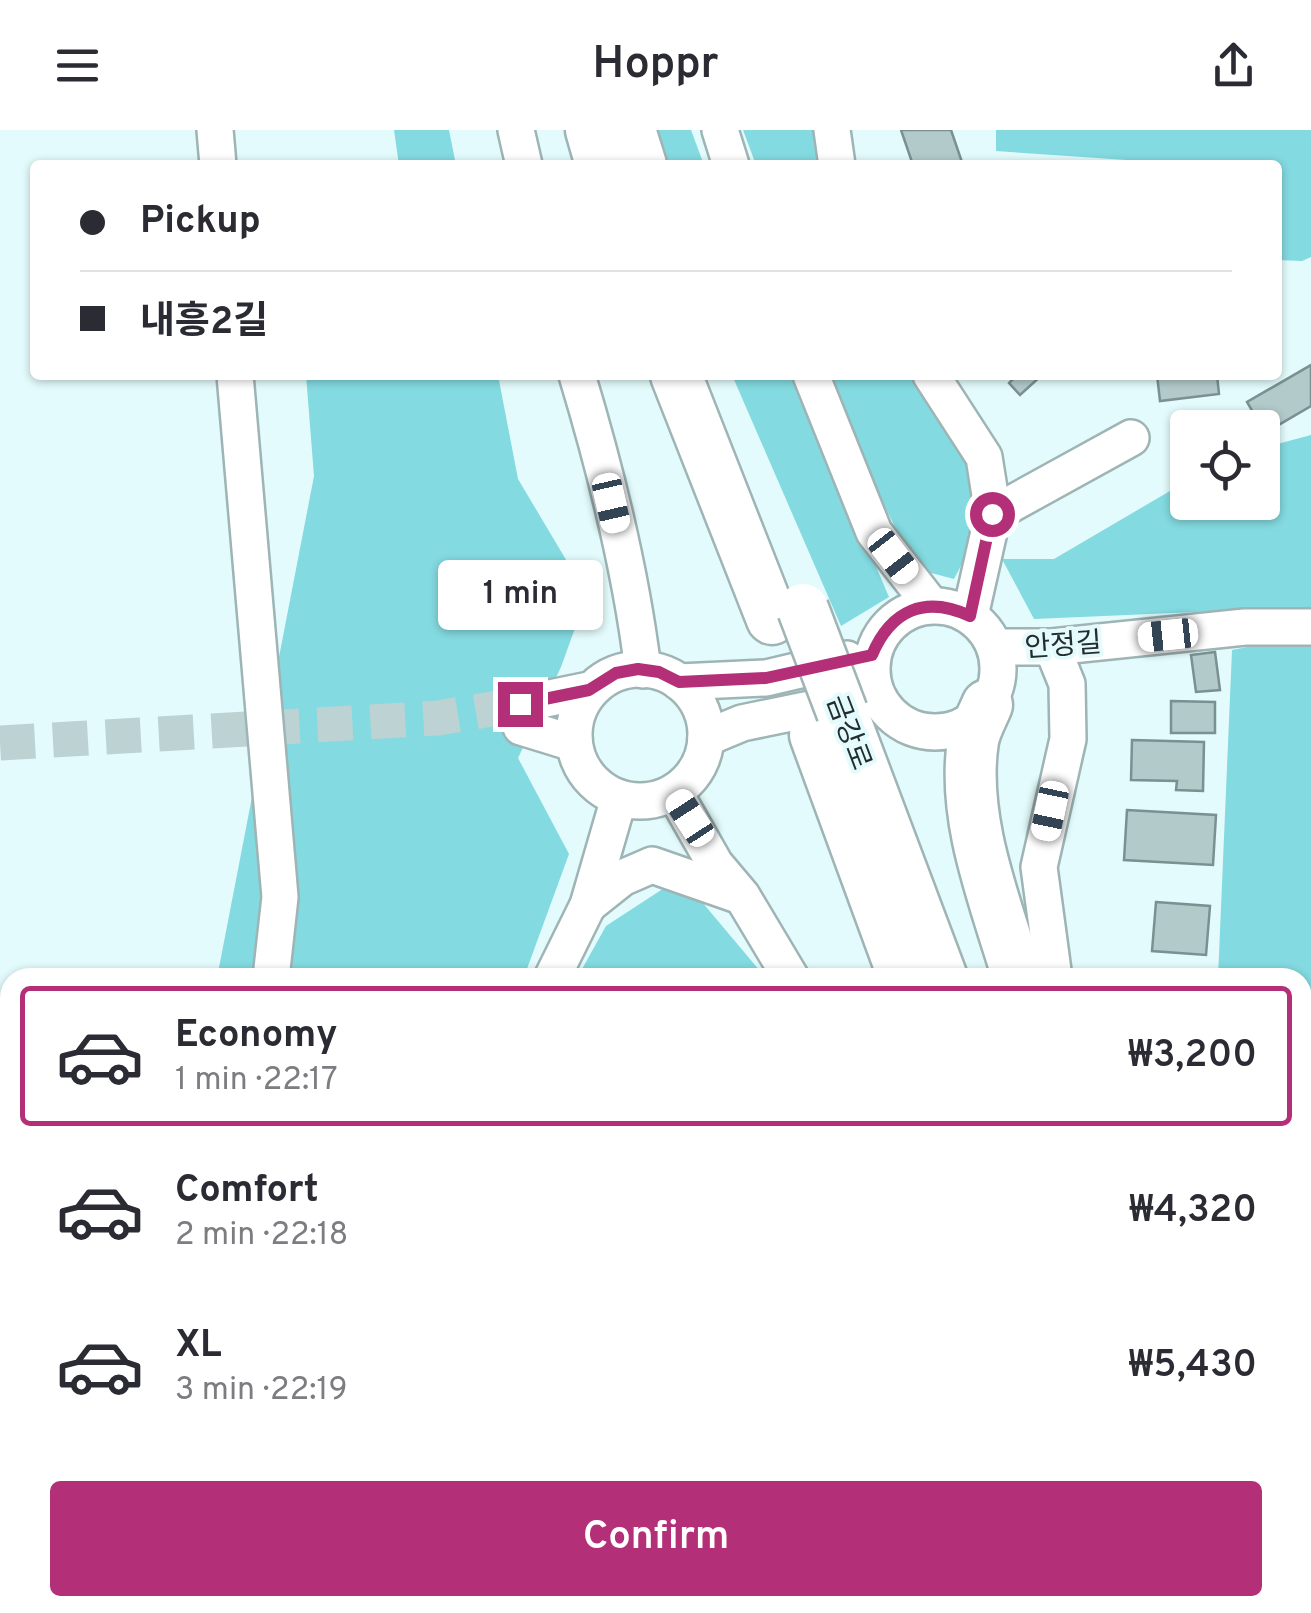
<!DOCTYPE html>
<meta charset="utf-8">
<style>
body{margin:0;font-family:Overpass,"Noto Sans KR",sans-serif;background:#f7f7f7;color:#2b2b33;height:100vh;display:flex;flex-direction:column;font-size:38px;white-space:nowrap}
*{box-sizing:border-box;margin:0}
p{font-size:32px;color:#7c7c81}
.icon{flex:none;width:55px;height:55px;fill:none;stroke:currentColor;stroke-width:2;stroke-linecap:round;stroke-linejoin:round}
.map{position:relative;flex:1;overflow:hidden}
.sheet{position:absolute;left:0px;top:838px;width:1312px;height:648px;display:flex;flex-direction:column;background:#fff;border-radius:30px 30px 0 0;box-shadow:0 2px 8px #0004}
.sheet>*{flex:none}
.guide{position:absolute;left:30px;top:30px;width:1252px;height:220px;border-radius:10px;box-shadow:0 2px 8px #0004;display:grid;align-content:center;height:220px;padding:0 50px;background:#fff}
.tools{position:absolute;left:1170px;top:280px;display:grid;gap:20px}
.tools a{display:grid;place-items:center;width:110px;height:110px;border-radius:10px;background:#fff;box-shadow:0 2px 8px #0004;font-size:50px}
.end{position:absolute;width:45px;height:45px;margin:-22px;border:12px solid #b33079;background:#fff;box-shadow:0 0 0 5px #fff}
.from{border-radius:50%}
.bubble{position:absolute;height:70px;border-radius:10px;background:#fff;box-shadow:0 2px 8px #0004;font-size:32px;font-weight:600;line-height:70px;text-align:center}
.car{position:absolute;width:30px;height:60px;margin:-30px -15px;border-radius:12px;box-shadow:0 0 8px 2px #0007;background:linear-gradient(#fff 24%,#345 0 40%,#fff 0 76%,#345 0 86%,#fff 0)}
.guide b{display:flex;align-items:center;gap:35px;height:95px;font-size:38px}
.guide b+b{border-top:2px solid #e1e1e2}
.guide i{width:25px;height:25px;background:#2b2b33}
ul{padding:18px 0 0;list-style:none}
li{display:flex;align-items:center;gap:30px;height:140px;margin:0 20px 15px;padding:0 30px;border:5px solid transparent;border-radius:10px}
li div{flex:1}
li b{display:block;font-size:38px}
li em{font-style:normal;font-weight:600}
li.current{border-color:#b33079}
li>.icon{width:90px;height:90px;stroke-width:1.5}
.cta{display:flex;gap:20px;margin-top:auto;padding:20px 50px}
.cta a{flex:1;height:115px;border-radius:10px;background:#b33079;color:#fff;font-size:40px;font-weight:600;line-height:115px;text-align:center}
header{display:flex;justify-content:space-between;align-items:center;height:130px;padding:0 50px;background:#fff;font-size:45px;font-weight:600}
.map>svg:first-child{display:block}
.green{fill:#83dae0}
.building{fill:#b3cacb;stroke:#7a9091;stroke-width:2.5}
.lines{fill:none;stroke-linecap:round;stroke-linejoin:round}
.minor-tunnel{stroke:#bdd2d3;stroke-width:35;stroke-dasharray:35 18;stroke-linecap:butt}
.minor-casing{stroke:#9eb4b5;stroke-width:40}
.highway-casing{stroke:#9eb4b5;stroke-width:55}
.minor{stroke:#fff;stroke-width:35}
.highway{stroke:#fff;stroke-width:50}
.rail{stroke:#6d7c7d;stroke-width:8;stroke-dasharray:20 10;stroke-linecap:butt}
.highway-bridge-casing{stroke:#9eb4b5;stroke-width:55;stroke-linecap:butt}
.highway-bridge{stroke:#fff;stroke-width:50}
.route{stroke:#b33079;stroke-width:12}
.labels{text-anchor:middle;stroke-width:8;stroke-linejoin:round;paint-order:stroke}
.street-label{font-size:28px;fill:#242d2e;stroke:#e3fbfc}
</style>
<header><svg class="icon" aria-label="menu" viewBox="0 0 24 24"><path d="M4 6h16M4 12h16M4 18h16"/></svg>Hoppr<svg class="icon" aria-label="share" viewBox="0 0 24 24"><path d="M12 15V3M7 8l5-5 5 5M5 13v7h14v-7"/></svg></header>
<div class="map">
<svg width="1311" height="1483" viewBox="0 0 1311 1483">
<rect width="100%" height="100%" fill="#e3fbfc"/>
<g class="green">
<path d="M394,0H449L456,35H399Z"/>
<path d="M651,0H691L704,35H662Z"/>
<path d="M743,0H818L827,35H756Z"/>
<path d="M996,0H1311V127L1302,131L1278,130V35H1142L1141,31L996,21Z"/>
<path d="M306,245H498L518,349L587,465L561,537L518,628L569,724L524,847L217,848L314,346Z"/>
<path d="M732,245H794L889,467L841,496Z"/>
<path d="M832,245H923L976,330L982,396L954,449L916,439L863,333Z"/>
<path d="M1311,305V481L1292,478L1034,489L1002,429H1054L1187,351L1188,372H1262L1263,318Z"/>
<path d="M1297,507L1311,511V897L1303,912L1302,848H1218L1232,520Z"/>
<path d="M681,747L765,847L577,848L606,796Z"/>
<path d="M426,1475H483V1483H425Z"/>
<path d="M758,1475H986L987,1483H760Z"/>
</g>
<g class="building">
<path d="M901,0H951L963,35H913Z"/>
<path d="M1000,32L1103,35H1000Z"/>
<path d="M1311,235V276L1265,303L1247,272Z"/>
<path d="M1017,245H1042L1020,265L1009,253Z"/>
<path d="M1157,245H1217L1219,264L1160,271Z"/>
<path d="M1215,522L1220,560L1196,562L1191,525Z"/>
<path d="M1171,571L1215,572V603H1171Z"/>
<path d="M1132,610L1204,612L1203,661L1176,660L1177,651L1131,650Z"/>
<path d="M1127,680L1216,685L1213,735L1124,730Z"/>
<path d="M1156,772L1210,776L1206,825L1152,821Z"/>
<path d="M1306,1016L1311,1020V1044L1302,1037V1020Z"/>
<path d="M264,1475H364L363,1483H298L264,1480Z"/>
<path d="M378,1475H428L427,1483H378Z"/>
</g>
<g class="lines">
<path class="minor-tunnel" d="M0,613L438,588L521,574"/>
<g class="minor-casing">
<g id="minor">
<path d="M215,0L218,35"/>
<path d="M516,0L524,35"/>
<path d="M720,0L731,35"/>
<path d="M832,0L837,35"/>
<path d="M235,245L280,767L271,848"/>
<path d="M577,245C606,341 631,441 643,540"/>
<path d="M811,245L874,402L931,475"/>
<path d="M931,245L984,327L993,384L970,486"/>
<path d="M993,384L1131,308"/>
<circle cx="935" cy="539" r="63"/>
<path d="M995,517H1052L1245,497H1311"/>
<path d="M1052,517L1067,554L1068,609L1039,737L1054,848"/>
<circle cx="640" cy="605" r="66"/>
<path d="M679,552L766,548L847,529"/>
<path d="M521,574L589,560"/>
<path d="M521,597L573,613"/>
<path d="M706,608L742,593L859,569"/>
<path d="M674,662L715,734L742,766L791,848"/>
<path d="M588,775L622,748L652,735L741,766"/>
<path d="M552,848L588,775L619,668"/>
<path d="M1302,933L1311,919"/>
<path d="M1017,1475V1483"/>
<path d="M1272,1475L1275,1483"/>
<path d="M228,1483L229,1475"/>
</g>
</g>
<g class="highway-casing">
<g id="highway">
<path d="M591,0L601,35"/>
<path d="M630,0L641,35"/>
<path d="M676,245L772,489"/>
<path d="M987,575C982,587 975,599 973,611C961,690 996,773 1018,848"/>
<path d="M842,582L942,848"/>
<path d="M815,605L904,848"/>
<path d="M1084,1475L1087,1483"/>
<path d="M1133,1475L1136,1483"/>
<path d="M1172,1475L1175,1483"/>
</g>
</g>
<use href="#minor" class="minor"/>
<use href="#highway" class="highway"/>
<g class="rail">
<path d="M0,882L10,1049"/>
<path d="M0,1055L10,1213"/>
<path d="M36,1475V1483"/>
</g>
<g class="highway-bridge-casing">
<path id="highway-bridge" d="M803,479L842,582"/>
</g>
<use href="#highway-bridge" class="highway-bridge"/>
</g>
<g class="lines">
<path class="route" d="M520,574L589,560L616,543L638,539L659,542L679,552L766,548L872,525C891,480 925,465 970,486L992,384"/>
</g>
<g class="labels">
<g class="street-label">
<text transform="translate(1063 514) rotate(-4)" y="10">안정길</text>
<text transform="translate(850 602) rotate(69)" y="10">금강로</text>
</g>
</g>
</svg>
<div class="tools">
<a><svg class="icon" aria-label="locate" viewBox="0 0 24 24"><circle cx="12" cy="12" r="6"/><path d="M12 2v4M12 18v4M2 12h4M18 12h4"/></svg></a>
</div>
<i class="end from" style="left:992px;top:384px"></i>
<i class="end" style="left:520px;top:574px"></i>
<div class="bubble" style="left:438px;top:430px;width:165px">1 min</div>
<i class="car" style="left:611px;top:373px;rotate:167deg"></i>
<i class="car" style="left:893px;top:426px;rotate:142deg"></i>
<i class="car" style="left:1168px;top:505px;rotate:264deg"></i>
<i class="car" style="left:1050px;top:681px;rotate:192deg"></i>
<i class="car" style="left:690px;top:688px;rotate:327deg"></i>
<div class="guide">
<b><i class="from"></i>Pickup</b>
<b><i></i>내흥2길</b>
</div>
<section class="sheet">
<ul>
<li class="current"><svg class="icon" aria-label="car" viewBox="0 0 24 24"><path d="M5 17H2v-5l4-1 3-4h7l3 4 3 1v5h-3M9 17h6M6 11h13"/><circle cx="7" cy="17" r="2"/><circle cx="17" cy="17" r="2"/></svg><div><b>Economy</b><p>1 min · 22:17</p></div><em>₩3,200</em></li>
<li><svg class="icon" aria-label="car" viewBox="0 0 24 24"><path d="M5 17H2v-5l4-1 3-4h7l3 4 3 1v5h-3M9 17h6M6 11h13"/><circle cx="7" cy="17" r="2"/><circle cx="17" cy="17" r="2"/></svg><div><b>Comfort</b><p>2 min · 22:18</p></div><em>₩4,320</em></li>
<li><svg class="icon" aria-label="car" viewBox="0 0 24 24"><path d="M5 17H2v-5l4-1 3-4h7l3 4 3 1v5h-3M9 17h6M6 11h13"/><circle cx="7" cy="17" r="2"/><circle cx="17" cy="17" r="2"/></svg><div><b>XL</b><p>3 min · 22:19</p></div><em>₩5,430</em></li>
</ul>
<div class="cta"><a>Confirm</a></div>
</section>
</div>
